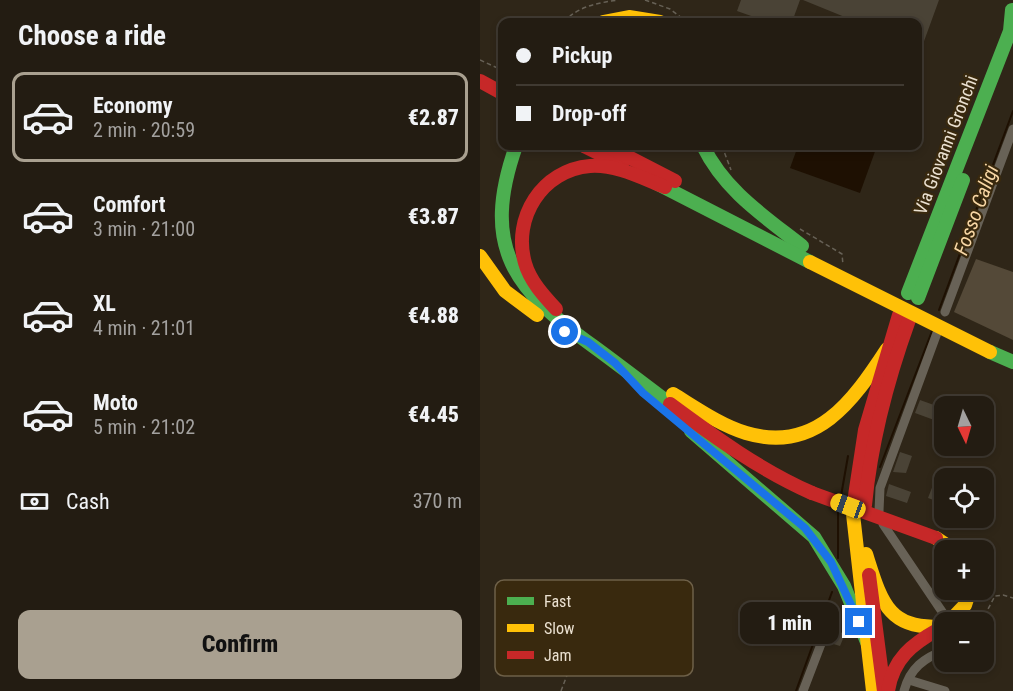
<!DOCTYPE html>
<meta charset="utf-8">
<style>
body{margin:0;font-family:"Roboto Condensed",sans-serif;background:#2f2920;color:#f1f3f6;height:100vh;display:flex;flex-direction:column;font-size:22px;white-space:nowrap}
*{box-sizing:border-box;margin:0}
p{font-size:20px;color:#a3a19f}
.icon{flex:none;width:33px;height:33px;fill:none;stroke:currentColor;stroke-width:2;stroke-linecap:round;stroke-linejoin:round}
.map{position:relative;flex:1;overflow:hidden}
.drawer{display:flex;flex-direction:column;background:#231c12;width:480px}
.drawer>*{flex:none}
.top-card{position:absolute;left:18px;top:18px;width:424px;height:132px;border-radius:12px;box-shadow:0 3px 9px #0003,0 0 0 2px #403a32;display:grid;align-content:center;height:132px;padding:0 18px;background:#231c12}
.needle{width:39px;rotate:175deg}
.tools{position:absolute;left:454px;top:396px;display:grid;gap:12px}
.tools a{display:grid;place-items:center;width:60px;height:60px;border-radius:12px;background:#231c12;box-shadow:0 3px 9px #0003,0 0 0 2px #403a32;font-size:30px}
.end{position:absolute;width:27px;height:27px;margin:-14px;border:8px solid #1a73e8;background:#fff;box-shadow:0 0 0 3px #fff}
.from{border-radius:50%}
.bubble{position:absolute;height:42px;border-radius:12px;background:#231c12;box-shadow:0 3px 9px #0003,0 0 0 2px #403a32;font-size:20px;font-weight:800;line-height:42px;text-align:center}
.car{position:absolute;width:18px;height:36px;margin:-18px -9px;border-radius:8px;box-shadow:0 0 4px 2px #0007;background:linear-gradient(#f5c518 24%,#345 0 40%,#f5c518 0 76%,#345 0 86%,#f5c518 0)}
.top-card b{display:flex;align-items:center;gap:21px;height:57px;font-size:22px}
.top-card b+b{border-top:2px solid #403a32}
.top-card i{width:15px;height:15px;background:#f1f3f6}
ul{padding:0;list-style:none}
li{display:flex;align-items:center;gap:18px;height:90px;margin:0 12px 9px;padding:0 6px;border:3px solid transparent;border-radius:12px}
li div{flex:1}
li b{display:block;font-size:22px}
li em{font-style:normal;font-weight:800}
li.active{border-color:#a9a090}
li>.icon{width:54px;height:54px;stroke-width:1.5}
h2{padding:0 18px;font-size:27px;line-height:72px}
.pay{display:flex;align-items:center;gap:15px;height:66px;padding:0 18px;font-size:22px}
.pay p{margin-inline-start:auto}
.primary-button{display:flex;gap:12px;margin-top:auto;padding:12px 18px}
.primary-button a{flex:1;height:69px;border-radius:12px;background:#a9a090;color:#111;font-size:24px;font-weight:800;line-height:69px;text-align:center}
main{display:flex;flex:1;min-height:0}
.map>svg:first-child{display:block}
.green{fill:#544938}
.water{fill:#1e1002}
.lines{fill:none;stroke-linecap:round;stroke-linejoin:round}
.stream{stroke:#1e1002;stroke-width:2}
.building{fill:#4a4336}
.path{stroke:#676156;stroke-width:1.5;stroke-dasharray:4.5 3;stroke-linecap:butt}
.street{stroke:#686257;stroke-width:9}
.fast{stroke:#4caf50;stroke-width:14}
.slow{stroke:#ffc107;stroke-width:14}
.jam{stroke:#c62828;stroke-width:14}
.slow-bridge{stroke:#ffc107;stroke-width:14}
.jam-bridge{stroke:#c62828;stroke-width:14}
.route{stroke:#1a73e8;stroke-width:8}
.labels{text-anchor:middle;stroke-width:4.5;stroke-linejoin:round;paint-order:stroke}
.street-label{font-size:18px;fill:#ebe1d1;stroke:#39290e}
.water-label{font-size:20px;font-style:italic;fill:#f8d7a5;stroke:#39290e}
.key{fill:#39290e;stroke:#6e6048;stroke-width:1.5}
.key-label{font-size:16px;fill:#ebe1d1}
</style>
<main>
<section class="drawer">
<h2>Choose a ride</h2>
<ul>
<li class="active"><svg class="icon" aria-label="car" viewBox="0 0 24 24"><path d="M5 17H2v-5l4-1 3-4h7l3 4 3 1v5h-3M9 17h6M6 11h13"/><circle cx="7" cy="17" r="2"/><circle cx="17" cy="17" r="2"/></svg><div><b>Economy</b><p>2 min · 20:59</p></div><em>€2.87</em></li>
<li><svg class="icon" aria-label="car" viewBox="0 0 24 24"><path d="M5 17H2v-5l4-1 3-4h7l3 4 3 1v5h-3M9 17h6M6 11h13"/><circle cx="7" cy="17" r="2"/><circle cx="17" cy="17" r="2"/></svg><div><b>Comfort</b><p>3 min · 21:00</p></div><em>€3.87</em></li>
<li><svg class="icon" aria-label="car" viewBox="0 0 24 24"><path d="M5 17H2v-5l4-1 3-4h7l3 4 3 1v5h-3M9 17h6M6 11h13"/><circle cx="7" cy="17" r="2"/><circle cx="17" cy="17" r="2"/></svg><div><b>XL</b><p>4 min · 21:01</p></div><em>€4.88</em></li>
<li><svg class="icon" aria-label="car" viewBox="0 0 24 24"><path d="M5 17H2v-5l4-1 3-4h7l3 4 3 1v5h-3M9 17h6M6 11h13"/><circle cx="7" cy="17" r="2"/><circle cx="17" cy="17" r="2"/></svg><div><b>Moto</b><p>5 min · 21:02</p></div><em>€4.45</em></li>
</ul>
<div class="pay"><svg class="icon" aria-label="cash" viewBox="0 0 24 24"><path d="M3 7h18v10H3z"/><circle cx="12" cy="12" r="2"/></svg>Cash<p>370 m</p></div>
<div class="primary-button"><a>Confirm</a></div>
</section>
<div class="map">
<svg width="533" height="691" viewBox="0 0 533 691">
<rect width="100%" height="100%" fill="#2f2618"/>
<path class="green" d="M496,259L533,272V340L474,312Z"/>
<path class="water" d="M318,146H397L380,193L310,168Z"/>
<g class="lines">
<g class="stream">
<path d="M459,310L533,111"/>
<path d="M400,467L452,331"/>
<path d="M361,496L368,456"/>
<path d="M358,558V510"/>
<path d="M316,691L352,592"/>
</g>
</g>
<g class="building">
<path d="M261,0H320L312,22H288L257,11Z"/>
<path d="M323,0H459L443,44L438,42V22H377Z"/>
<path d="M440,400L465,409V424L435,413Z"/>
<path d="M420,452L432,456L426,473L413,472Z"/>
<path d="M458,472L465,474V490L459,502L448,498Z"/>
<path d="M409,484L431,492L427,503L406,496Z"/>
<path d="M355,630L365,634L360,646L350,643Z"/>
</g>
<g class="lines">
<g class="path">
<path d="M165,0L190,9L207,22"/>
<path d="M84,22C98,6 118,3 138,0"/>
<path d="M0,60L22,70"/>
<path d="M242,146L251,170"/>
<path d="M320,229L362,254L363,265"/>
<path d="M501,622L515,596L523,595L533,598"/>
<path d="M81,691L97,649"/>
</g>
<g class="street">
<path d="M465,312L533,129"/>
<path d="M399,511L400,488L457,333"/>
<path d="M403,524L467,619"/>
<path d="M429,680L465,691"/>
<path d="M323,691L354,610"/>
<path d="M424,691C430,668 444,658 465,650"/>
</g>
<g class="fast">
<path d="M36,146C0,248 35,290 113,346C139,365 165,385 190,404"/>
<path d="M223,146C245,191 284,216 322,246"/>
<path d="M176,183L330,262"/>
<path d="M428,293L530,31L532,10"/>
<path d="M438,298L483,180"/>
<path d="M510,352L533,362"/>
<path d="M211,431L334,537L364,586L387,642"/>
</g>
<g class="slow">
<path d="M123,22L149,17L180,22"/>
<path d="M0,256L25,291L57,315"/>
<path d="M193,394C216,408 240,425 266,433C336,454 373,401 407,349"/>
<path d="M373,514L393,691"/>
<path d="M456,538L474,550"/>
<path d="M386,554C401,601 408,632 465,626"/>
<path d="M469,622L485,605L490,590"/>
</g>
<g class="jam">
<path d="M0,81L22,93"/>
<path d="M104,146L142,165"/>
<path d="M133,149L195,181"/>
<path d="M76,309C64,296 50,281 45,263C32,218 62,170 110,166C135,164 162,178 185,187"/>
<path d="M190,404C236,438 280,470 332,493"/>
<path d="M374,502L385,430L419,315"/>
<path d="M385,505C391,441 407,381 429,320"/>
<path d="M389,575L404,691"/>
<path d="M408,691C413,659 432,644 459,629"/>
</g>
<path class="slow-bridge" d="M330,262L510,352"/>
<path class="jam-bridge" d="M332,493L456,538"/>
</g>
<g class="lines">
<path class="route" d="M85,332L108,342L135,363L163,393L325,528L351,562L379,622"/>
</g>
<g class="labels">
<g class="street-label">
<text transform="translate(466 145) rotate(-69)" y="6">Via Giovanni Gronchi</text>
</g>
<g class="water-label">
<text transform="translate(496 210) rotate(-70)" y="7">Fosso Caligi</text>
</g>
</g>
<rect x="15" y="580" width="198" height="96" rx="9" class="key"/>
<rect x="27" y="597" width="27" height="8" fill="#4caf50"/>
<rect x="27" y="624" width="27" height="8" fill="#ffc107"/>
<rect x="27" y="651" width="27" height="8" fill="#c62828"/>
<g class="key-label">
<text x="64" y="607">Fast</text>
<text x="64" y="634">Slow</text>
<text x="64" y="661">Jam</text>
</g>
</svg>
<div class="tools">
<a><svg class="needle" viewBox="-14 -14 28 28"><path d="M0-13l5 13h-10z" fill="#e53935"/><path d="M0 13l5-13h-10z" fill="#a3a19f"/></svg></a>
<a><svg class="icon" aria-label="locate" viewBox="0 0 24 24"><circle cx="12" cy="12" r="6"/><path d="M12 2v4M12 18v4M2 12h4M18 12h4"/></svg></a>
<a>+</a>
<a>−</a>
</div>
<i class="end from" style="left:85px;top:332px"></i>
<i class="end" style="left:379px;top:622px"></i>
<div class="bubble" style="left:260px;top:602px;width:99px">1 min</div>
<i class="car" style="left:368px;top:506px;rotate:290deg"></i>
<div class="top-card">
<b><i class="from"></i>Pickup</b>
<b><i></i>Drop-off</b>
</div>
</div>
</main>
